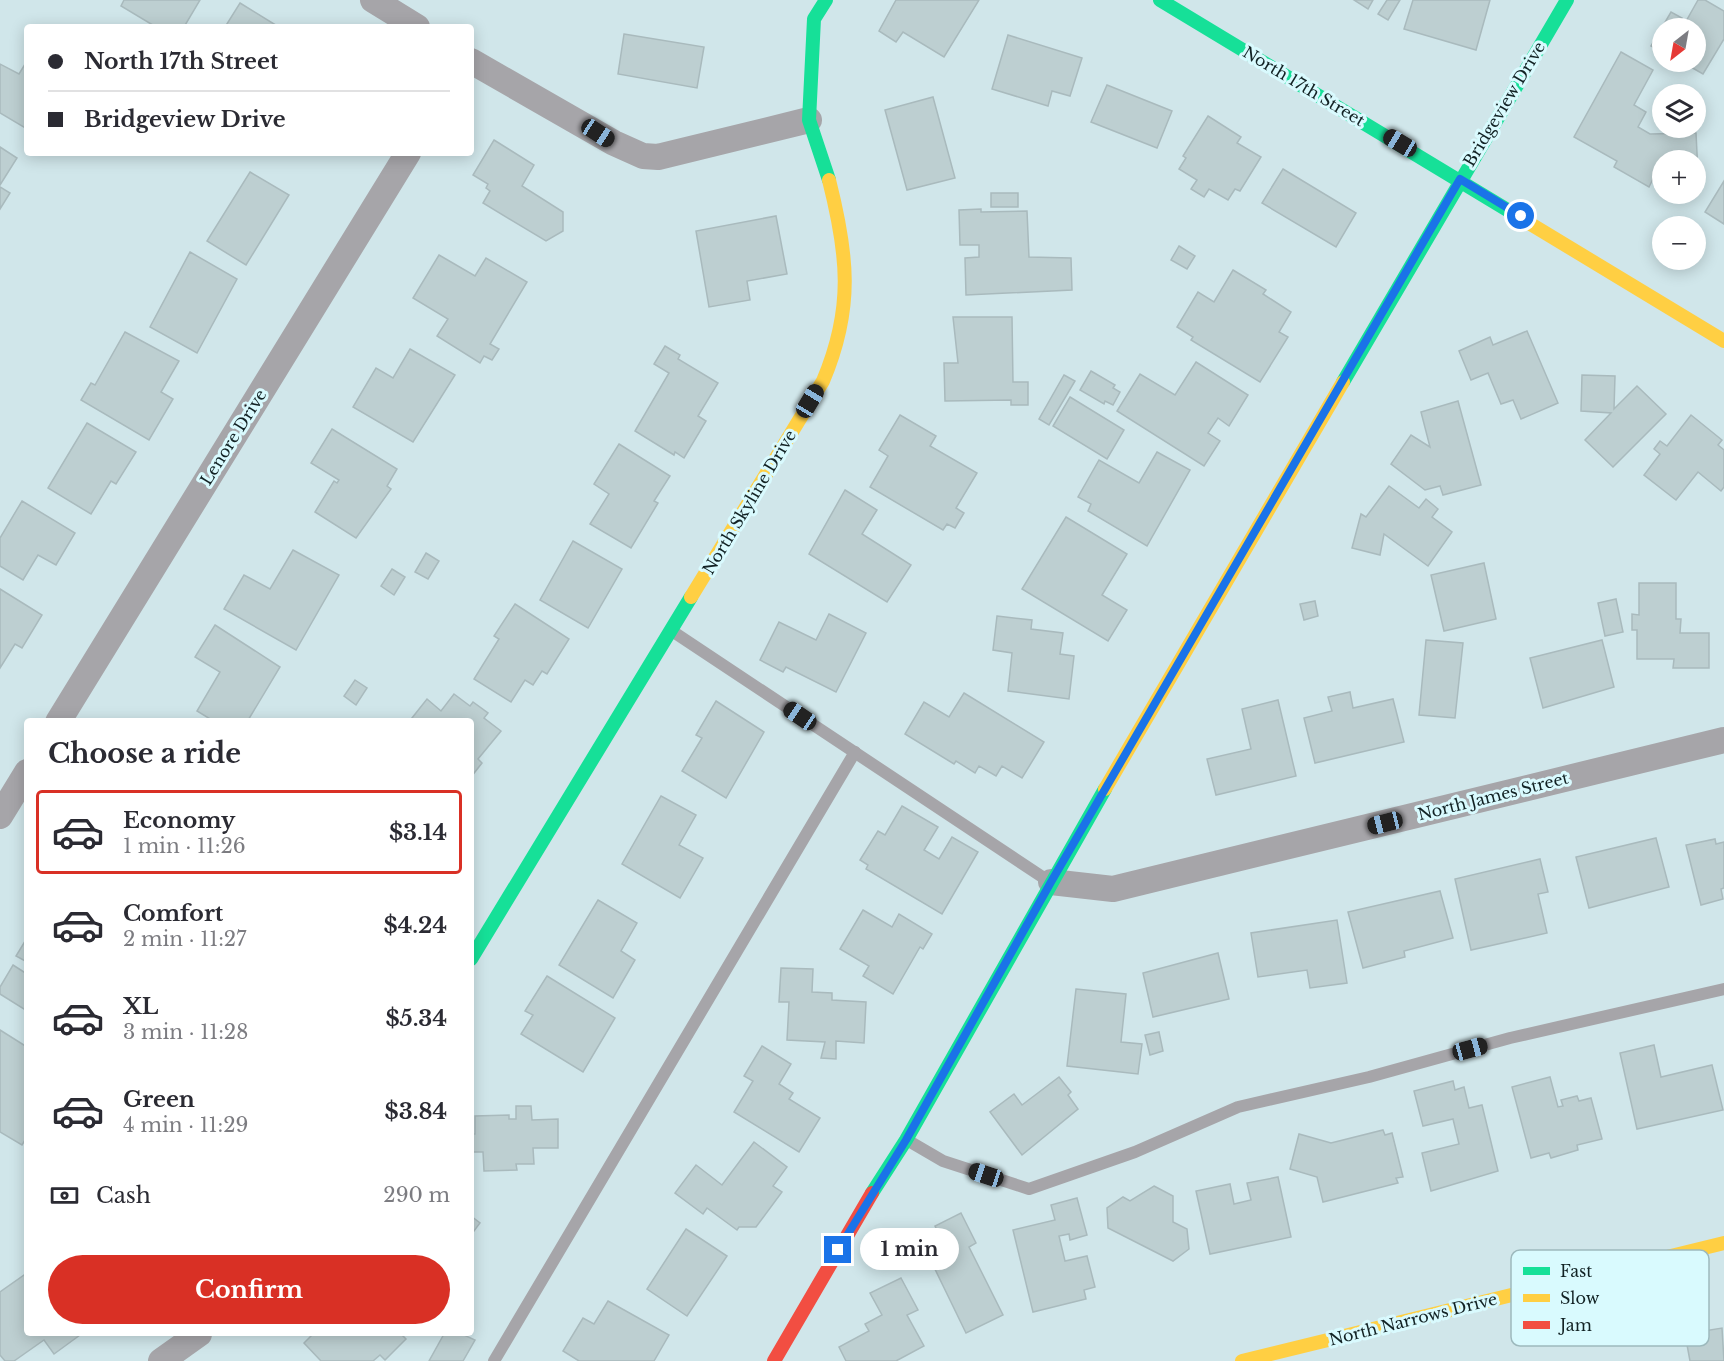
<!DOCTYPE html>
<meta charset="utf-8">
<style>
body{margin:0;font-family:"Libre Baskerville",serif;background:#f2f2f3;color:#2b2b33;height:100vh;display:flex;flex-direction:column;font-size:22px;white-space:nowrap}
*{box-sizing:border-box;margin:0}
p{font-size:20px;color:#7c7c81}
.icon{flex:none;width:33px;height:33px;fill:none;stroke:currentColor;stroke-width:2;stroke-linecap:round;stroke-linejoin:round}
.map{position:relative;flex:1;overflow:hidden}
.panel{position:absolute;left:24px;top:718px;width:450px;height:618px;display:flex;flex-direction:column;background:#fff;border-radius:6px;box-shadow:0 3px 15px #0003}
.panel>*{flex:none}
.hud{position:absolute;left:24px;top:24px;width:450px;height:132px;border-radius:6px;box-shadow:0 3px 15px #0003;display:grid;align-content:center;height:132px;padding:0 24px;background:#fff}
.needle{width:39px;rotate:211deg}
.tools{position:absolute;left:1652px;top:18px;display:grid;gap:12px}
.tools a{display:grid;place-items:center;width:54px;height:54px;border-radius:50%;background:#fff;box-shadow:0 3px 15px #0003;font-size:30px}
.end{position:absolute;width:27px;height:27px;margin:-14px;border:8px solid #1a73e8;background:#fff;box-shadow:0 0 0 3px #fff}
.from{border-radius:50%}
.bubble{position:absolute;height:42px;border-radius:21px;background:#fff;box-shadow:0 3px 15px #0003;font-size:20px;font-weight:700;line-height:42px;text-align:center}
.car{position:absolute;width:18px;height:36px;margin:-18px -9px;border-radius:8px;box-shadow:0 0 4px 2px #0007;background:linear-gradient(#222 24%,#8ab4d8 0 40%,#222 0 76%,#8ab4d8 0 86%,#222 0)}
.hud b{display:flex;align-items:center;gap:21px;height:57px;font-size:22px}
.hud b+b{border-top:2px solid #e1e1e2}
.hud i{width:15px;height:15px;background:#2b2b33}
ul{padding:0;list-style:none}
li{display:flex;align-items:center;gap:18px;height:84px;margin:0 12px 9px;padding:0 12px;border:3px solid transparent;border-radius:6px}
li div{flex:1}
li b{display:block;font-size:22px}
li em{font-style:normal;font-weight:700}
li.on{border-color:#d93025}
li>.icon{width:54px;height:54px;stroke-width:1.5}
h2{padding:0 24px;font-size:27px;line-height:72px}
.pay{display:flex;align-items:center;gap:15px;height:66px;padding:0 24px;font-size:22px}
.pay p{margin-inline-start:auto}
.primary-button{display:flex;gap:12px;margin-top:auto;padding:12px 24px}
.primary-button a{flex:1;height:69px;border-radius:36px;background:#d93025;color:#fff;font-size:24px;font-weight:700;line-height:69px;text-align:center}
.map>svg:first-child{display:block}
.building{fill:#bdcfd1;stroke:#a9babd;stroke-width:1.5}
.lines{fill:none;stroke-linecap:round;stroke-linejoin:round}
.lane{stroke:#a6a5a9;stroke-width:12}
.street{stroke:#a6a5a9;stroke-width:26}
.fast{stroke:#16e098;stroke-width:14}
.slow{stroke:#ffcf43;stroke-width:14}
.jam{stroke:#f24e42;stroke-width:14}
.route{stroke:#1a73e8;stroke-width:8}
.labels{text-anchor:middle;stroke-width:6;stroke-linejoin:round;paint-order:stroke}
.street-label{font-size:16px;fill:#122224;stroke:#d9fafe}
.key{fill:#d9fafe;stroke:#9db9bd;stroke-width:1.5}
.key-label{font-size:16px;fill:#122224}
</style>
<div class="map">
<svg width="1724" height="1361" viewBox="0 0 1724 1361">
<rect width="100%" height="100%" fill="#d0e6ea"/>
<g class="building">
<path d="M124,0H200L184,27H156L121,6Z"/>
<path d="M896,0H979L944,57L903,32L896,42L879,31Z"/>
<path d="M1354,0H1373L1368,9Z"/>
<path d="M1387,0H1400L1388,20L1378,14Z"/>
<path d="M1413,0H1490L1476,50L1404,29Z"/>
<path d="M1698,0H1705L1724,11V39L1703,74L1682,62H1695V28H1662V52L1651,46L1671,12L1682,18L1680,21L1685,23Z"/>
<path d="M240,3L279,27H225Z"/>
<path d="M624,34L704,47L697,88L618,74Z"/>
<path d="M1008,35L1082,58L1070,96L1052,91L1048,106L992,89Z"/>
<path d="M1621,52L1653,70L1634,105L1646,112L1638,127L1650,134L1696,133L1698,173H1695V160H1662V173H1656L1649,187L1614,167L1617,161L1574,137Z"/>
<path d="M27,61V129L0,113V64L19,74Z"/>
<path d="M1107,85L1172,111L1157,148L1091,122Z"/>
<path d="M933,97L955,178L907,190L885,110Z"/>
<path d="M1208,116L1241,137L1237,143L1261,157L1240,191L1235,189L1228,200L1209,189L1204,197L1191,189L1197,180L1179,169L1186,158L1183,156Z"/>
<path d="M494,140L534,165L522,186L563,212V231L546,241L483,203L490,191L486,188L488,184L473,175Z"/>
<path d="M0,147L17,158L0,185Z"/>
<path d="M1283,169L1356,213L1336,247L1262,203Z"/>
<path d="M250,172L289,195L246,265L207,241Z"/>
<path d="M1724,181V224L1705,212Z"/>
<path d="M0,187L10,193L0,209Z"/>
<rect x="991" y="193" width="27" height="14"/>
<path d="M981,209V212L1027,211L1029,257L1071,258L1072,290L966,295L965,258L979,257V245H960L959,210Z"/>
<path d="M776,216L787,274L747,281L750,300L709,307L696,231Z"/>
<path d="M1179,246L1195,256L1187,269L1171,260Z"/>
<path d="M190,252L237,279L197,353L150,327Z"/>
<path d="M439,255L475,276L486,258L527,282L490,344L499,349L492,360L484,356L480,363L437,336L448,319L413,298Z"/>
<path d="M1233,270L1266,290L1263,294L1291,312L1279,332L1288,337L1260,382L1191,340L1193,337L1177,327L1198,292L1214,302Z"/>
<path d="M953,317H1012L1013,382H1028V405H1011V400L945,401L944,363H958Z"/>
<path d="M1527,331L1558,403L1521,419L1513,400L1501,404L1488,373L1471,380L1459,351L1490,337L1493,345Z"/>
<path d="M125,332L179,361L161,392L173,399L149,440L81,400L91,383L95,385Z"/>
<path d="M665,346L680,355L678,359L718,383L698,416L706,421L684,458L675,452L674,455L635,431L669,373L654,364Z"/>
<path d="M410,349L455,375L413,442L353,407L376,368L393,378Z"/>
<path d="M1196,362L1248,395L1229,426L1218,418L1208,433L1220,441L1204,466L1117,411L1140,374L1175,395Z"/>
<path d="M1091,371L1115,385L1113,388L1120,392L1113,405L1105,401L1104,404L1080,390Z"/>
<path d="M1064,375L1075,381L1049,425L1039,419Z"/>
<path d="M1582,375L1615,376L1614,409L1637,386L1666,414L1613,467L1585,440L1611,413L1581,411Z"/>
<path d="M1070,397L1124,430L1107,459L1053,426Z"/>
<path d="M1458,401L1481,485L1443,495L1440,486L1425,490L1391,464L1411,435L1430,447L1421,412Z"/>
<path d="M900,415L936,436L930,446L977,473L956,508L964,513L955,528L947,524L943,530L870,487L888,456L879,450Z"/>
<path d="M1691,415L1722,440L1718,445L1724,450V487L1721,491L1698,472L1676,500L1644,475L1660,454L1654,449L1660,441L1667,446Z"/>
<path d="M87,423L136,452L116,484L111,481L91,514L48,488Z"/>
<path d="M332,429L397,469L387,486L391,489L356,538L315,512L334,481L337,483L339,480L311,463Z"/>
<path d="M619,444L670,476L654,501L658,503L631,548L590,524L609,494L594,484Z"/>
<path d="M1157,452L1190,470L1147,546L1088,511L1091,504L1078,497L1099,460L1139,483Z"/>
<path d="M1389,486L1419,508L1426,499L1438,509L1432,517L1452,532L1428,566L1384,534L1380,555L1352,548L1361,514L1366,517Z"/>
<path d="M845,490L877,510L862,534L911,565L887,602L809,554Z"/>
<path d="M22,501L75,533L56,565L38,555L23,580L0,566V538Z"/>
<path d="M1066,517L1127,554L1102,595L1127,610L1108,641L1022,589Z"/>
<path d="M573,541L622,569L588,628L540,600Z"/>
<path d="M293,550L339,575L296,650L224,609L244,575L270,589Z"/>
<path d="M426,553L439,561L428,579L415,572Z"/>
<path d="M1484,563L1496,619L1444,631L1431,575Z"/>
<path d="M392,569L405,577L394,595L381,586Z"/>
<path d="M1639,583H1676V619H1681L1680,633H1709V668H1673L1674,659H1637V630H1632V614L1639,615Z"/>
<path d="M0,589L42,615L22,648L15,644L0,668Z"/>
<path d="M1616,599L1623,632L1605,636L1598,603Z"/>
<path d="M1315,601L1318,616L1304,620L1300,604Z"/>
<path d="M515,604L569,639L547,674L542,671L533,685L525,680L511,702L474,679L499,639L494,636Z"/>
<path d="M829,614L866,633L836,692L786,667L783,672L760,660L779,622L816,640Z"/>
<path d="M997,616L1032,620L1031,629L1063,633L1060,654L1074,656L1069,699L1008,691L1012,653L993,650Z"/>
<path d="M215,625L280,667L247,722H215L197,711L220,672L195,657Z"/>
<path d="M1426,640L1463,643L1455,718L1419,715Z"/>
<path d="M1602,640L1614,687L1543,708L1530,658Z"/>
<path d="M355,680L367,688L356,705L344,696Z"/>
<path d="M1350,692L1353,708L1393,699L1404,742L1315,763L1304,718L1332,711L1328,697Z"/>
<path d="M964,693L1044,742L1022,778L1002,766L996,776L979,766L975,773L956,761L954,764L905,734L924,702L949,717Z"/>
<path d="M454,694L470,706L473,702L488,713L484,718L501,731L478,759L482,763L471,777V722H417L412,718L427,699L441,711Z"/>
<path d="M1278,700L1296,776L1216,795L1207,759L1251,749L1242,709Z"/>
<path d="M716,701L764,732L726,798L682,771L702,738L696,735Z"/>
<path d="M661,796L696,815L679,845L703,858L680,898L622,864Z"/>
<path d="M902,806L938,827L924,850L939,859L952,837L978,852L942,914L866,869L868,865L860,860L878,831L885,835Z"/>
<path d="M1656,838L1669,887L1589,908L1576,857Z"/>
<path d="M1715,839L1716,844L1724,842V888L1721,889L1723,899L1701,905L1686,845Z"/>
<path d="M1540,859L1548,892L1538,894L1547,933L1471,950L1455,879Z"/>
<path d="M1440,891L1453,938L1404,951L1405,957L1363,968L1348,912Z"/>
<path d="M598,900L637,923L621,951L635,960L613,998L559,965Z"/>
<path d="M863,910L892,927L899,914L932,934L923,949L920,947L893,994L863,976L869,966L840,949Z"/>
<path d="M1337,920L1347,983L1310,988L1307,970L1258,977L1251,933Z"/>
<path d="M27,938V962L16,956Z"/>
<path d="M1218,953L1229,999L1153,1017L1143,973Z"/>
<path d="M13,965L27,974V1011L0,994V987Z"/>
<path d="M781,968L813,969L812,992L832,993V1000L866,1002L864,1043L836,1041V1059L821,1058L825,1042L787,1040L789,1002H779Z"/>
<path d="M547,976L615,1018L583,1072L521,1034L533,1015L525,1011Z"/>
<path d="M1076,989L1126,994L1121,1042L1142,1044L1138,1074L1067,1066Z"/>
<path d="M0,1030L27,1047V1137L22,1145L0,1132Z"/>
<path d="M1159,1032L1163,1051L1150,1055L1145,1035Z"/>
<path d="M1654,1045L1661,1077L1712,1065L1723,1110L1637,1129L1620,1053Z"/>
<path d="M762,1046L791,1064L779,1084L793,1093L789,1099L820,1118L799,1152L734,1112L753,1081L744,1076Z"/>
<path d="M1059,1077L1071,1092L1068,1095L1078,1109L1022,1155L990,1112L1014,1094L1022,1105Z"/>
<path d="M1550,1077L1558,1107L1563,1106L1561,1100L1577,1096L1579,1101L1591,1098L1602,1139L1577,1145L1578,1150L1551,1158L1549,1153L1531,1158L1512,1087Z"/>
<path d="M1453,1081L1455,1090L1464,1087L1469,1108L1482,1105L1498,1171L1431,1191L1422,1153L1459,1144L1453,1119L1423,1126L1414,1091Z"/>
<path d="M516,1106H531L532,1120L558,1119V1148H533L534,1164H516L517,1170L484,1171L483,1152H471V1134H475V1116L509,1115V1119H516Z"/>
<path d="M1383,1130L1385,1135L1392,1133L1403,1177L1396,1178L1398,1183L1323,1202L1317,1177L1290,1169L1299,1134L1331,1143Z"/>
<path d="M754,1142L787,1167L773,1186L782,1192L756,1227H739L737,1230L707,1208L703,1214L675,1193L696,1165L722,1185Z"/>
<path d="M1278,1177L1291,1237L1210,1254L1196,1191L1230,1184L1234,1204L1251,1200L1247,1183Z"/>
<path d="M1154,1186L1173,1196V1222L1187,1229L1189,1249L1173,1261L1108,1228L1107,1208L1123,1197L1130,1201Z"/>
<path d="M1077,1198L1087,1235L1070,1240L1069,1234L1059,1236L1065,1261L1087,1256L1095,1287L1084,1290L1086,1299L1033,1312L1013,1230L1055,1220L1051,1205Z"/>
<path d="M961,1213L976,1243L969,1247L1003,1315L966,1333L931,1261L948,1253L935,1226Z"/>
<path d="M471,1216L480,1223L471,1235Z"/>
<path d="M686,1229L727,1256L687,1316L647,1289Z"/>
<path d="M27,1273V1334L80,1335L54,1354L44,1340L14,1361H5L0,1355V1292Z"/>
<path d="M901,1278L918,1310L907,1315L924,1346L896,1361H846L839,1347L869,1331L865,1324L882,1315L870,1293Z"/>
<path d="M608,1301L669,1335L654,1361H579L563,1351L583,1318L594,1324Z"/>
<path d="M1722,1328L1724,1361H1690L1685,1334Z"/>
<path d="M313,1334H401L406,1339L385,1360L380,1355L373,1361H321L304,1343Z"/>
<path d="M444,1334H462L475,1340L463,1361H429Z"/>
</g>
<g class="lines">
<g class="lane">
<path d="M672,631L1050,882"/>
<path d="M907,1140L943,1161L1029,1189L1135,1152L1238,1107L1369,1077L1510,1038L1724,989"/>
<path d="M494,1361L855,752"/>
</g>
<g class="street">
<path d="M373,0L417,27"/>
<path d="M471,61L614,143L643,156L658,157L809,120"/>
<path d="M58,722L408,153"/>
<path d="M0,816L27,772"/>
<path d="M1051,882L1113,889L1724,740"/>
<path d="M161,1361L199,1334"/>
</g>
<g class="fast">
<path d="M826,0L814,19L809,120L829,180"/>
<path d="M1160,0L1524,220"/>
<path d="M1343,382L1567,0"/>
<path d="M471,959L691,597"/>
<path d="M872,1193L906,1140L1105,789"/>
</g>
<g class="slow">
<path d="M1524,220L1724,341"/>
<path d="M691,597L823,381C854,308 848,255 829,180"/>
<path d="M1105,789L1343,382"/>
<path d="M1242,1361L1724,1243"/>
</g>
<path class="jam" d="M774,1361L872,1193"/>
</g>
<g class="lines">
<path class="route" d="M838,1250L906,1140L1051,882L1460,179L1521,216"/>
</g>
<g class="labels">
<g class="street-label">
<text transform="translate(1304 86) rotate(31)" y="6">North 17th Street</text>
<text transform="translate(1504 104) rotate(-59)" y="6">Bridgeview Drive</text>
<text transform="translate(233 437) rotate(-58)" y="6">Lenore Drive</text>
<text transform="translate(749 502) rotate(-59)" y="6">North Skyline Drive</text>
<text transform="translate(1493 796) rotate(-14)" y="6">North James Street</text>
<text transform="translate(1413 1319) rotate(-14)" y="6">North Narrows Drive</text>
</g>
</g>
<rect x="1511" y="1250" width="198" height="96" rx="9" class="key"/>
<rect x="1523" y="1267" width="27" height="8" fill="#16e098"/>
<rect x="1523" y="1294" width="27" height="8" fill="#ffcf43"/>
<rect x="1523" y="1321" width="27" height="8" fill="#f24e42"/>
<g class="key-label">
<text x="1560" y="1277">Fast</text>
<text x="1560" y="1304">Slow</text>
<text x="1560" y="1331">Jam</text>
</g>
</svg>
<div class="tools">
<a><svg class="needle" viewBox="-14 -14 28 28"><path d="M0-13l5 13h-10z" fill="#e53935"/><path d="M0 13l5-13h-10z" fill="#7c7c81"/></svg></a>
<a><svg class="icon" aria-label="layers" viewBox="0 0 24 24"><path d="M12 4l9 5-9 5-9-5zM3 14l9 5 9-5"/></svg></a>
<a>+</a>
<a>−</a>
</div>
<i class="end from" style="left:1521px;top:216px"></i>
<i class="end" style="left:838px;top:1250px"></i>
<div class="bubble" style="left:860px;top:1228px;width:99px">1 min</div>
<i class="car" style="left:598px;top:133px;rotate:123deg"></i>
<i class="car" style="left:1400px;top:143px;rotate:301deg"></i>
<i class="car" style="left:810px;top:401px;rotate:31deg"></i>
<i class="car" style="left:800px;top:716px;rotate:304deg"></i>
<i class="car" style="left:1385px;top:823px;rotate:256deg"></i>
<i class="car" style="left:1470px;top:1049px;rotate:75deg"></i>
<i class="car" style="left:986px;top:1175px;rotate:288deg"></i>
<div class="hud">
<b><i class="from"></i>North 17th Street</b>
<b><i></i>Bridgeview Drive</b>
</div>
<section class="panel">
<h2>Choose a ride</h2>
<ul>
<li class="on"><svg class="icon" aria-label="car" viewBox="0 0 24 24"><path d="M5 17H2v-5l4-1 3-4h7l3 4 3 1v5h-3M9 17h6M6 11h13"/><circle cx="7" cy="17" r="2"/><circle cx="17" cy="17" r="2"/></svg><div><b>Economy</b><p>1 min · 11:26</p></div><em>$3.14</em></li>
<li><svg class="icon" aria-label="car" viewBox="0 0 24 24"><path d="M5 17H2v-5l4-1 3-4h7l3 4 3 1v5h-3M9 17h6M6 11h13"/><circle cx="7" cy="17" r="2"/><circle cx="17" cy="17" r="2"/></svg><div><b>Comfort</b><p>2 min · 11:27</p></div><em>$4.24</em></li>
<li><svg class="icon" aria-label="car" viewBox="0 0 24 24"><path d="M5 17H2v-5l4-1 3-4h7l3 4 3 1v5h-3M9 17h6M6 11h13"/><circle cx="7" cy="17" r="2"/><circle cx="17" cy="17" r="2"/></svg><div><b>XL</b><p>3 min · 11:28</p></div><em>$5.34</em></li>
<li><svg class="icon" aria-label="car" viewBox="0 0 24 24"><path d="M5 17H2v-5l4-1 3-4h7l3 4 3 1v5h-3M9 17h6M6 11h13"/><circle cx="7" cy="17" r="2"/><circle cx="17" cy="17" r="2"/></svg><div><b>Green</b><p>4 min · 11:29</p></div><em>$3.84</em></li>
</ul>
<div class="pay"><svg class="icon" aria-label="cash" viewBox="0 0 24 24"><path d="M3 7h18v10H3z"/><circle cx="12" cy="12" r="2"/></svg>Cash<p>290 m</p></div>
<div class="primary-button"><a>Confirm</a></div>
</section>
</div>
